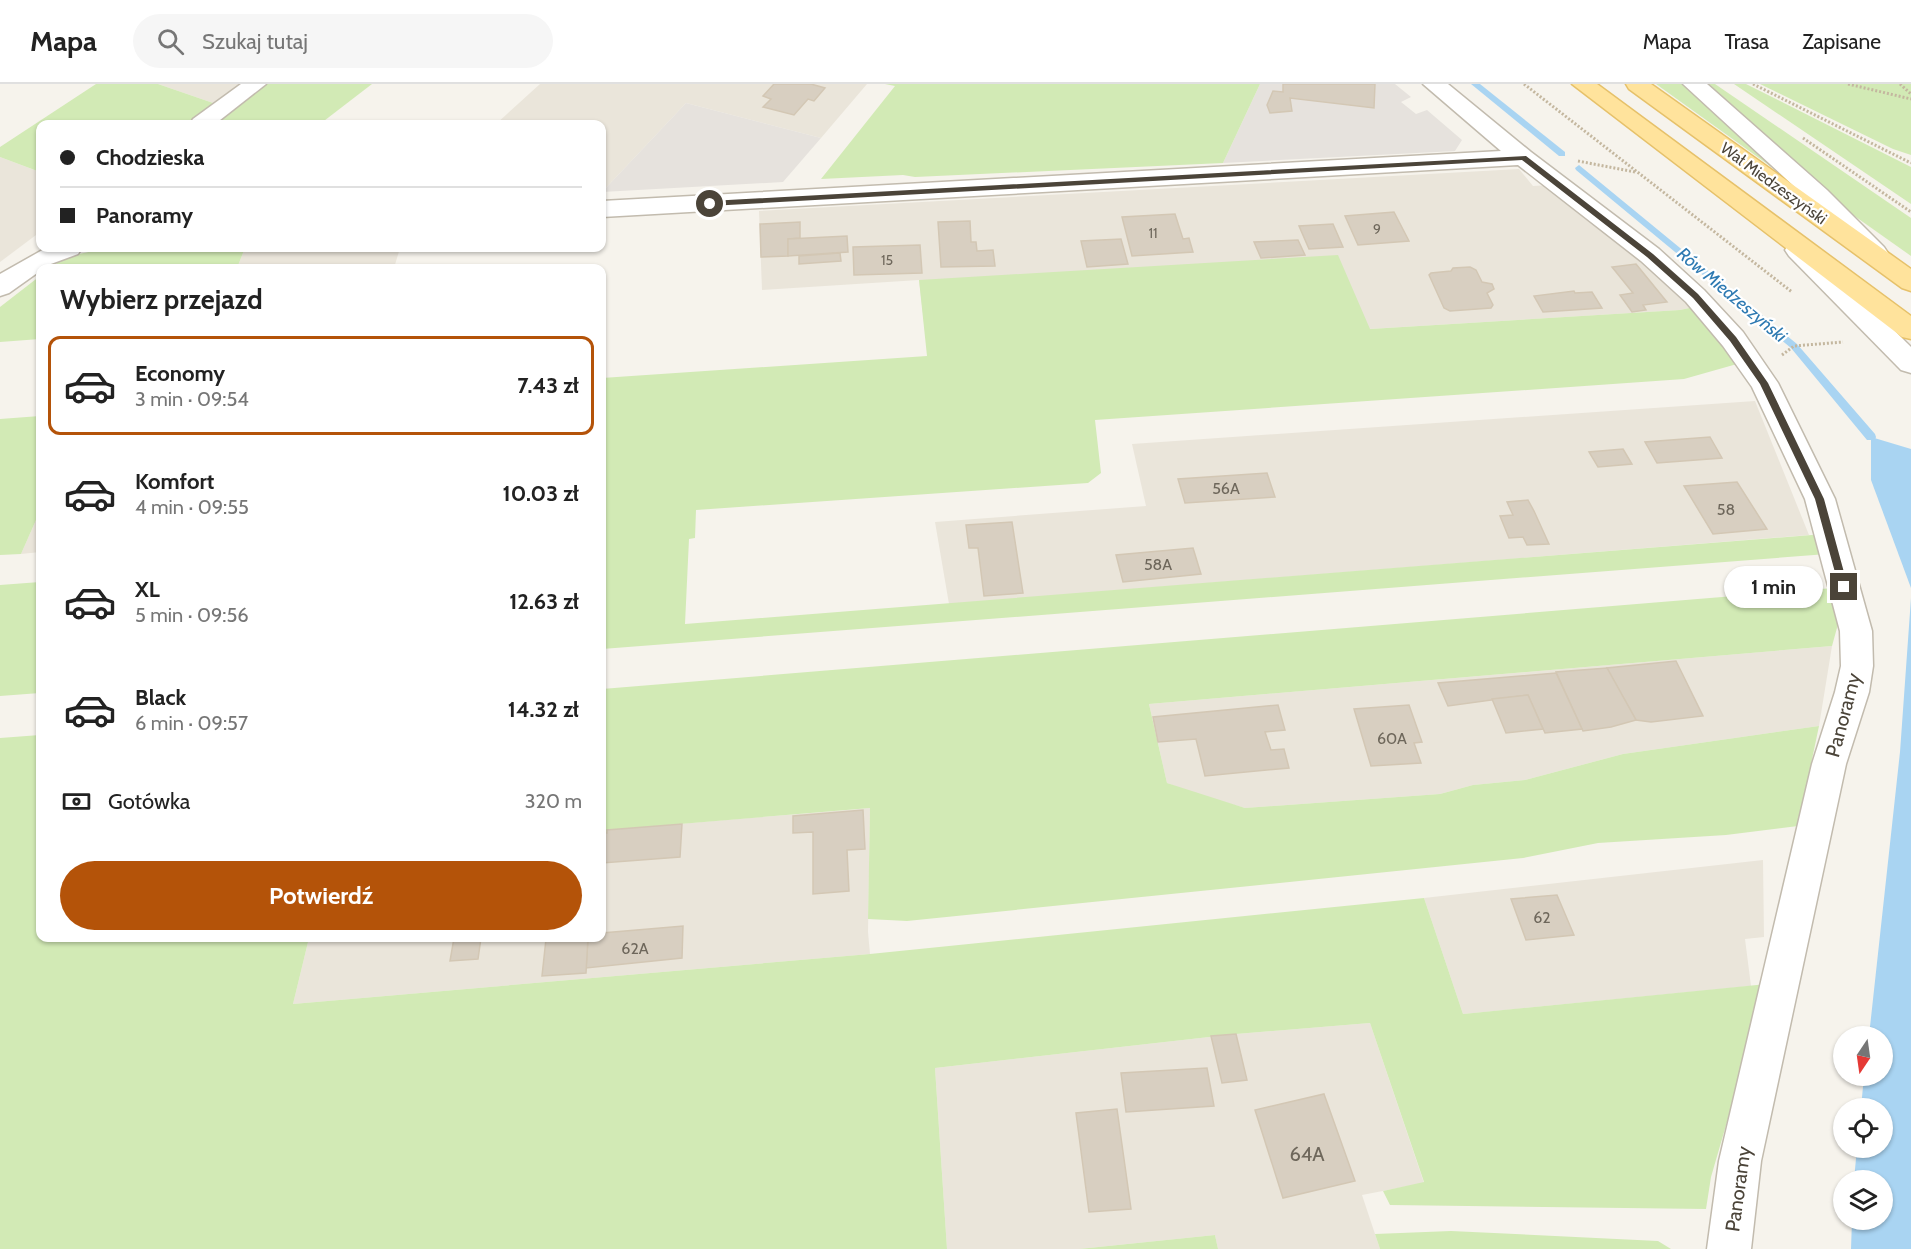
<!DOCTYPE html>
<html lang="pl">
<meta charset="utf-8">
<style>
body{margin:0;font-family:Cabin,sans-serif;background:#f6f6f6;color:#222;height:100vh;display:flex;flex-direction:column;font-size:22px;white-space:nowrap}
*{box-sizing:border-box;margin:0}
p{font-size:20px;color:#767676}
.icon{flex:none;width:33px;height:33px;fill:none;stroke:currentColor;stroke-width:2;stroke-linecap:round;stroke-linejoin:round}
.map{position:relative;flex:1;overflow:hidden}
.panel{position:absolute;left:36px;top:180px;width:570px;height:678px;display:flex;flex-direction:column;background:#fff;border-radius:12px;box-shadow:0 2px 4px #0004}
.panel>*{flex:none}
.banner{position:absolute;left:36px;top:36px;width:570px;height:132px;border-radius:12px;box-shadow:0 2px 4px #0004;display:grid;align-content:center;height:132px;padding:0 24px;background:#fff}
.needle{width:39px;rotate:193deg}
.controls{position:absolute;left:1833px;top:942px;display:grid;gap:12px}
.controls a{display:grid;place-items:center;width:60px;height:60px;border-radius:50%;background:#fff;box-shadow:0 2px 4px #0004;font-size:30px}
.end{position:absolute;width:27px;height:27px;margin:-14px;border:8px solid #4b4439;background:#fff;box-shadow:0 0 0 3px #fff}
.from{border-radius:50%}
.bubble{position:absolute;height:42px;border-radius:21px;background:#fff;box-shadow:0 2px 4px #0004;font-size:20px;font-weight:700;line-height:42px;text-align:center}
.banner b{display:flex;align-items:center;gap:21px;height:57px;font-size:22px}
.banner b+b{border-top:2px solid #e0e0e0}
.banner i{width:15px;height:15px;background:#222}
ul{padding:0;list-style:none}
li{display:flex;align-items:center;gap:18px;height:99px;margin:0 12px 9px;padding:0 12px;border:3px solid transparent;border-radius:12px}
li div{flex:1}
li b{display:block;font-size:22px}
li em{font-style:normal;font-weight:700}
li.active{border-color:#b45309}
li>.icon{width:54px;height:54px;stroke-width:1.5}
h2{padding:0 24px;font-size:27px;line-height:72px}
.pay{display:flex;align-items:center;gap:15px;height:66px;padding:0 24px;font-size:22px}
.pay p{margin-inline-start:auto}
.button{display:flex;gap:12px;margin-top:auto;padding:12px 24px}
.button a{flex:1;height:69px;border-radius:36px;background:#b45309;color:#fff;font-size:24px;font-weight:700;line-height:69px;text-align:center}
header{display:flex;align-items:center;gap:36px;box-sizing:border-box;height:84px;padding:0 30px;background:#fff;border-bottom:2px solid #e0e0e0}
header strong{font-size:28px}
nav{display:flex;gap:33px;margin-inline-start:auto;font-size:21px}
.search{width:420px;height:54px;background:#f6f6f6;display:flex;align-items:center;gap:15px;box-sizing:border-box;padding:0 21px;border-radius:33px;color:#767676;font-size:22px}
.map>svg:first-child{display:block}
.residential{fill:#eae5da}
.industrial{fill:#e6e2dd}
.green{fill:#d2eab5}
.water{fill:#a9d4f2}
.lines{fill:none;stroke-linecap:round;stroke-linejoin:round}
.stream{fill:#a9d4f2;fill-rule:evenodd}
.building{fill:#d8cfc1;stroke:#d3c7b4;stroke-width:1.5}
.minor-casing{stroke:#c2bbae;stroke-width:3}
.major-casing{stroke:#e6c16a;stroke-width:3}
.path{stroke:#c4b79f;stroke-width:3;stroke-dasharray:2 2;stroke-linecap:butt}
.minor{fill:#fff;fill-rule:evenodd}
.major{fill:#ffe39c;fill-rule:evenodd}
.route{fill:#4b4439}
.labels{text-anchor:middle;stroke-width:4.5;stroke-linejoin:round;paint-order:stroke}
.far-number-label{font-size:14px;fill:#6e675b}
.far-street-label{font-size:16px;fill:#4b4439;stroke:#fff}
.number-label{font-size:16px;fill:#6e675b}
.far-water-label{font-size:18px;font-style:italic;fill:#2e7ab2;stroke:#fff}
.street-label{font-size:20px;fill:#4b4439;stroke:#fff}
.near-number-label{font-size:20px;fill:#6e675b}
</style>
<header>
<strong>Mapa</strong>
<div class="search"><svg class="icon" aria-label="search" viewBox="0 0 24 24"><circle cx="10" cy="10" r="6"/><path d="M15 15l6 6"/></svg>Szukaj tutaj</div>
<nav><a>Mapa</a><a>Trasa</a><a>Zapisane</a></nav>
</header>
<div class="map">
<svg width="1911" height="1165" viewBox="0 0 1911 1165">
<rect width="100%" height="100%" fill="#f6f3ec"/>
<g class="residential">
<path d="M158,0H242L216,20Z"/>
<path d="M540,0H867L821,54L686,19L602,108V40H496Z"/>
<path d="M0,73L40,88V148L0,178Z"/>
<path d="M1519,85L1533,102L1550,101L1618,153L1694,223L1680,226L928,272L919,196L762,206L759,127Z"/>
<path d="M245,164H400L394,184H237Z"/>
<path d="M1755,317L1809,451L949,520L935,438L1146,422L1132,360Z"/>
<path d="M40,427V468L21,470Z"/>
<path d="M1832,562L1819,642L1623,670L1525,696L1473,701L1440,710L1245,724L1199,711L1167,699L1149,620Z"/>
<path d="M870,724L868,848L870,870L293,920L309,854H602V749H607V746Z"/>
<path d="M1763,776L1764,853L1745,855L1751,902L1463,930L1424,814Z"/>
<path d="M1370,939L1424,1099L1362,1111L1380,1165H1218L1215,1151L1079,1165H947L935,984L1236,950Z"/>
</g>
<g class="industrial">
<path d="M1260,0H1395L1411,13L1401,18L1416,30L1427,26L1462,56L1455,67L1223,79Z"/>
<path d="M686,19L821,54L783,98L602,108Z"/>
</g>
<g class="green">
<path d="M96,0H158L216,20L188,40H40V88L0,73V63Z"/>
<path d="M263,0H372L320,40H209Z"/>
<path d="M885,0H1260L1223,79L915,93L903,91L821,95L895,2Z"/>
<path d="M1656,0H1686L1777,84H1773Z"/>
<path d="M1700,0H1715L1911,134V172L1846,126Z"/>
<path d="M1734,0H1746L1911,83V120Z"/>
<path d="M1760,0H1911V71L1893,65Z"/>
<path d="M139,164H245L237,184H50C76,164 108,166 139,164Z"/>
<path d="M1338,171L1370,245L1680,226L1694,223L1737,280L1684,295L1095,336L1101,389L1088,399L696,426L695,454L689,455L685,540L1824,450L1827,470L602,565V294L927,272L919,196Z"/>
<path d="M40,192V255L0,258V223Z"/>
<path d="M40,332V427L21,470L0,471V335Z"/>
<path d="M40,498V609L0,612V501Z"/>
<path d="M1833,504L1840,533L1832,562L1149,620L1167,699L1245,724L1440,710L1473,701L1525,696L1623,670L1819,642L1798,742L1726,751L1598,759L1523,774L907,837L868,835L870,724L608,746L607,749H602V605Z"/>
<path d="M40,651V854H309L293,920L870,870L1424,814L1463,930L1767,900L1711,1093L1706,1125L1390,1121L1383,1107L1424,1098L1370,939L1236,950L935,984L947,1165H0V654Z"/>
<path d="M1451,1147L1658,1157L1671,1165H1380L1375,1150Z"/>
<path d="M1215,1151L1218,1165H1079Z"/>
</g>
<g class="water">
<path d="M1871,353L1911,365V504L1871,396Z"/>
<path d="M1911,514V1165H1851L1852,1136H1882V1096H1854L1857,1064H1882V1024H1861L1864,992H1882V952H1869L1900,668Z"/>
</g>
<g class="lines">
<g class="stream">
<path d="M1471,0H1480L1565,68V72H1559Z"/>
<path d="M1579,81L1797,260L1875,350L1876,353L1875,356H1867L1791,264L1576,86L1575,84Z"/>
</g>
</g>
<g class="building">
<path d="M774,0H811L825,4L814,17L808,15L794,31L763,23L771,15L763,12Z"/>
<path d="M1283,0H1375L1374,24L1290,14L1292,27L1270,29L1267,21L1273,7L1283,8Z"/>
<path d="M1394,128L1409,157L1358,161L1345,132Z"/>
<path d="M1175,130L1183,155L1189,154L1193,168L1132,172L1122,133Z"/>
<path d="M970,137L971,158H976L977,167L993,166L995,182L941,183L938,138Z"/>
<path d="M800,138V154L788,155V172L761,173L760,140Z"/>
<path d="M1333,140L1343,163L1309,165L1299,142Z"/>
<path d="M847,152L848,168L788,172V155Z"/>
<path d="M1121,155L1128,180L1087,183L1081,157Z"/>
<path d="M1298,156L1305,171L1261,174L1254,158Z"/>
<path d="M920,161L922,189L854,191L853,163Z"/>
<path d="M840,169L841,177L799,180V172Z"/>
<path d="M1636,180L1667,218L1643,221L1646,226L1632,228L1620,211L1633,209L1612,183Z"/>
<path d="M1470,183L1476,186L1482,198L1492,200L1494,205L1487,209L1493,221L1491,224L1450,227L1444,224L1429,191L1431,189L1451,187L1453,184Z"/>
<path d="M1574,207L1575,209L1592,208L1602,224L1543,228L1534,212Z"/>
<path d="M1710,353L1722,374L1657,379L1645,358Z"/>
<path d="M1623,365L1632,380L1598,383L1589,368Z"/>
<path d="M1267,389L1275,413L1185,419L1178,395Z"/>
<path d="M1737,398L1767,445L1713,450L1684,402Z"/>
<path d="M1528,416L1534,427L1549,460L1527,461L1523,453L1509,454L1500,432L1513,431L1507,418Z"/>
<path d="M1012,438L1023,509L984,512L978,464H969L966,441Z"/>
<path d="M1193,464L1201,490L1123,498L1116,471Z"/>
<path d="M1676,577L1703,632L1651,638L1636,636L1607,584Z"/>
<path d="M1607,584L1636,636L1611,643L1583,647L1556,588Z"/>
<path d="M1556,589L1582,645L1545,649L1528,611L1448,622L1438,599Z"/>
<path d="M1528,611L1543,645L1506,649L1492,615Z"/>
<path d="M1278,621L1285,646L1265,648L1271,666L1284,665L1289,684L1205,692L1196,655L1158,658L1153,633Z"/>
<path d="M1409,621L1422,658L1414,659L1421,679L1371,682L1354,625Z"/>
<path d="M863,726L865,765L847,766L849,807L813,810V748L793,749V732Z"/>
<path d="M682,740L680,773L602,779V749H607V746Z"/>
<path d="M1557,811L1574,851L1526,856L1511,815Z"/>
<path d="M683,842L682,874L586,884L588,854H602V849Z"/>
<path d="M454,854H481L478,875L450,877Z"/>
<path d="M588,854L586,889L542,892L546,855Z"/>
<path d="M1236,950L1247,996L1222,999L1211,952Z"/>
<path d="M1207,984L1214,1022L1126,1028L1121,989Z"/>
<path d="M1324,1010L1355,1097L1283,1114L1255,1026Z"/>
<path d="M1117,1025L1131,1125L1089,1128L1076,1029Z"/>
</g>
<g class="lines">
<g class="minor-casing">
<g id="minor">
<path d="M241,0H266L215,40H190L193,35Z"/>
<path d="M1423,0H1448L1531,68L1659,165L1704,206L1743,248L1778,299L1835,415L1872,547L1873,582L1869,608L1846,680L1761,1077L1751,1165H1707L1719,1077L1812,680L1835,608L1841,582L1840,547L1805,415L1752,303L1723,262L1686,218L1641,177L1518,81L602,133V117L1501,67Z"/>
<path d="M1683,0H1707L1827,106L1884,163L1888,169L1884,175L1875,177L1866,175L1809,116Z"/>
<path d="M1798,158L1807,160L1911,263V289L1901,286L1789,172L1785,166L1789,160Z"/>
<path d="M46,164H82L78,170L40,184V187L9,209L0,212V190Z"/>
</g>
</g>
<g class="major-casing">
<g id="major">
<path d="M1572,0H1597L1911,232V255L1902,253Z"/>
<path d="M1626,0H1651L1911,185V207L1902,204L1629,5Z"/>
</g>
</g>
<g class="path">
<path d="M1524,0L1792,208"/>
<path d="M1753,0L1911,79"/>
<path d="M1848,0L1911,15"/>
<path d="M1900,0L1911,10"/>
<path d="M1803,54L1911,128"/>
<path d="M1578,77L1635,88"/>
<path d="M1782,271L1794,262L1843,258"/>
</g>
<use href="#minor" class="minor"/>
<use href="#major" class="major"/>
</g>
<path class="route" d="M1526,72L1653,170L1698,210L1736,253L1768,299L1824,415L1848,503L1847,506L1844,507L1839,503L1815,415L1760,300L1730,257L1693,214L1647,173L1522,76L710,122L706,120L710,117Z"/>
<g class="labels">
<g class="far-number-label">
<text x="1377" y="150">9</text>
<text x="1153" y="154">11</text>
<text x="887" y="181">15</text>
</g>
<g class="far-street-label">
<text transform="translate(1774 99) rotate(36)" y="6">Wał Miedzeszyński</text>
</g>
<g class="number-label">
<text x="1226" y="410">56A</text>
<text x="1726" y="431">58</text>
<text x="1158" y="486">58A</text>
<text x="1392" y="660">60A</text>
<text x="1542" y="839">62</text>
<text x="635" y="870">62A</text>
</g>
<g class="far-water-label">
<text transform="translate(1732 211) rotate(40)" y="6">Rów Miedzeszyński</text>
</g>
<g class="street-label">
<text transform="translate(1843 631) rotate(-75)" y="7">Panoramy</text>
<text transform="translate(1738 1105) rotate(-82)" y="7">Panoramy</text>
</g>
<g class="near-number-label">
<text x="1307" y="1077">64A</text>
</g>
</g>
</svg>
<div class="controls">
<a><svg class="needle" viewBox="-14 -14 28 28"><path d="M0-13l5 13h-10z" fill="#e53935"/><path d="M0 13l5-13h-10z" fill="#767676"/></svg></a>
<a><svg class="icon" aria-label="locate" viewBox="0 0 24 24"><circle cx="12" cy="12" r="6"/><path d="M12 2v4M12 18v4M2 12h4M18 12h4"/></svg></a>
<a><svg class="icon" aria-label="layers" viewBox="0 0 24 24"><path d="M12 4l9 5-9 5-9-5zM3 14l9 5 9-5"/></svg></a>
</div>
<i class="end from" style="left:710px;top:120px"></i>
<i class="end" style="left:1844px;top:503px"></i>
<div class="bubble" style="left:1724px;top:482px;width:99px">1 min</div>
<div class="banner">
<b><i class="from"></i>Chodzieska</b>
<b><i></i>Panoramy</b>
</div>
<section class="panel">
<h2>Wybierz przejazd</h2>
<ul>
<li class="active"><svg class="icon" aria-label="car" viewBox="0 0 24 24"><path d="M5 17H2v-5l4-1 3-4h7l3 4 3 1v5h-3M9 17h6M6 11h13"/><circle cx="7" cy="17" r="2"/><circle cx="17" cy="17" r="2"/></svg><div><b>Economy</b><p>3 min · 09:54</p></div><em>7.43 zł</em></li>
<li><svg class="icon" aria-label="car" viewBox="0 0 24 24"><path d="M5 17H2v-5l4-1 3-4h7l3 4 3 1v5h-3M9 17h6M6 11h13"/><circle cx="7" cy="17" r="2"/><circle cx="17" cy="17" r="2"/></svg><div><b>Komfort</b><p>4 min · 09:55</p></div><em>10.03 zł</em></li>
<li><svg class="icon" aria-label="car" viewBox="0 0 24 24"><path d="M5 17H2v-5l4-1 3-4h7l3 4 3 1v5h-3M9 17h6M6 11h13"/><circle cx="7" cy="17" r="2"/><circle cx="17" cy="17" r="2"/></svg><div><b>XL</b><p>5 min · 09:56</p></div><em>12.63 zł</em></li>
<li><svg class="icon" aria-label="car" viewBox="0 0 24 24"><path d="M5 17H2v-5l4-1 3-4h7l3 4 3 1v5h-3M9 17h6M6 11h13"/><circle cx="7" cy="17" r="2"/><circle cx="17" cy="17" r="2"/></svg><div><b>Black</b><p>6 min · 09:57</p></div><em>14.32 zł</em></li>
</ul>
<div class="pay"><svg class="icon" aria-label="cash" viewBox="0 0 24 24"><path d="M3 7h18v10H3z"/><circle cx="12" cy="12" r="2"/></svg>Gotówka<p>320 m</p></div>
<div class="button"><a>Potwierdź</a></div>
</section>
</div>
